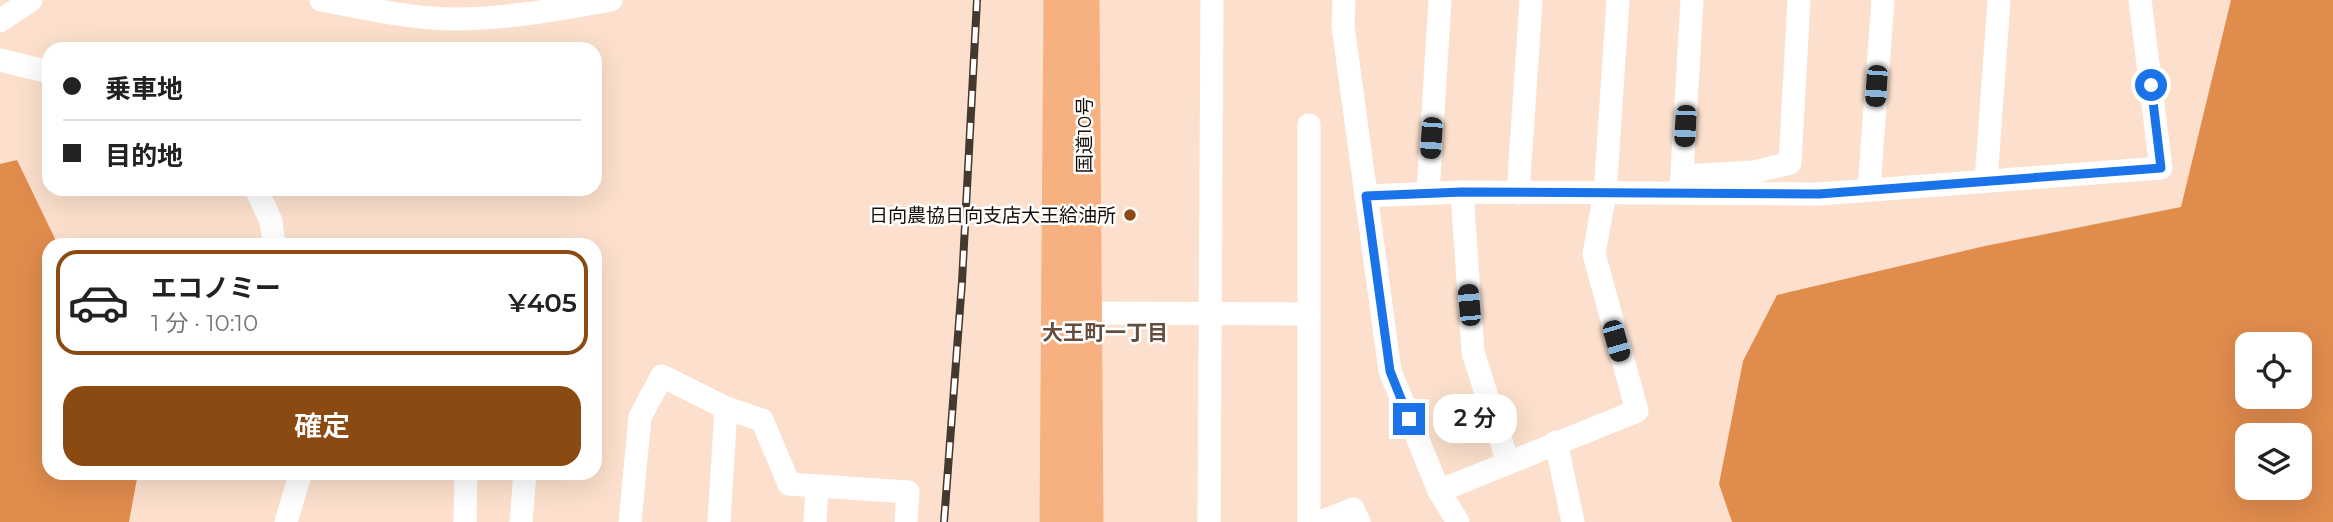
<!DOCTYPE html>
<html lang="ja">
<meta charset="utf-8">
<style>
body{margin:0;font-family:Montserrat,"Noto Sans JP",sans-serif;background:#f6f6f6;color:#222;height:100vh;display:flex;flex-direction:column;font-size:26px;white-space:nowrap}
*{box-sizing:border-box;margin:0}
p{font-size:23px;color:#767676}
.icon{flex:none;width:38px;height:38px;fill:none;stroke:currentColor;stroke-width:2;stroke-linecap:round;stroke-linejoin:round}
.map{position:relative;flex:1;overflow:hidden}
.details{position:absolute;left:42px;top:238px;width:560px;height:242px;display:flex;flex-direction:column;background:#fff;border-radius:21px;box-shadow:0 7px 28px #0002}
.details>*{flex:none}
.guide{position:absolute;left:42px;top:42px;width:560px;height:154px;border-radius:21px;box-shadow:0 7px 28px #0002;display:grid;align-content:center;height:154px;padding:0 21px;background:#fff}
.buttons{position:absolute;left:2235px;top:332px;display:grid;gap:14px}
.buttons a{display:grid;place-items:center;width:77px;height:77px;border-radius:14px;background:#fff;box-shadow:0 7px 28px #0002;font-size:35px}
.end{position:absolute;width:32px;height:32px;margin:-16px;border:9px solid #1a73e8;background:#fff;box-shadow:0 0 0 4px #fff}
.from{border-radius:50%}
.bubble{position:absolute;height:49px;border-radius:21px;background:#fff;box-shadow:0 7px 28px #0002;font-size:23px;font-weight:600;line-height:49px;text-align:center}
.car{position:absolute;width:21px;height:42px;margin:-21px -10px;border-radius:9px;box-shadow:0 0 5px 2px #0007;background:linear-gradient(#222 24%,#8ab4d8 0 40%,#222 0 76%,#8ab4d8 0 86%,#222 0)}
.guide b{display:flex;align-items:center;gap:24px;height:66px;font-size:26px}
.guide b+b{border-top:2px solid #e0e0e0}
.guide i{width:18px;height:18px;background:#222}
ul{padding:12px 0 0;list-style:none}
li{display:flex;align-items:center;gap:21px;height:105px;margin:0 14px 10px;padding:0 7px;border:4px solid transparent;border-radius:21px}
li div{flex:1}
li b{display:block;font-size:26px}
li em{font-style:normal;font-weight:600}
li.selected{border-color:#8a4a12}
li>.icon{width:63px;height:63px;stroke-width:1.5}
.button{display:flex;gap:14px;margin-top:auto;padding:14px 21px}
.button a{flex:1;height:80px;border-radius:21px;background:#8a4a12;color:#fff;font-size:28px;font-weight:600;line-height:80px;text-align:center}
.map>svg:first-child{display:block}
.forest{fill:#e08c4d;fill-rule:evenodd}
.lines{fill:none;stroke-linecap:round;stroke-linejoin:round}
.minor{stroke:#fff;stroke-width:23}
.highway{stroke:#f7b180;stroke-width:33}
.rail-casing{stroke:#45382f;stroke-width:8}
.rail{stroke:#fff;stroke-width:5;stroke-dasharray:16;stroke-linecap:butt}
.route{stroke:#1a73e8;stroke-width:9}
.poi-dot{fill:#8a4a12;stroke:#fff;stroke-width:2.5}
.labels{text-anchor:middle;stroke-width:5;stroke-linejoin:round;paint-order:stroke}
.street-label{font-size:19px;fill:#170e08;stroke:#fff}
.poi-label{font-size:19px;fill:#170e08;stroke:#fff;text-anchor:end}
.neighbourhood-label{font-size:21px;font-weight:bold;fill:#644d3d;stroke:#fff}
</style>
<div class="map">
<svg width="2333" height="522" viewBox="0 0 2333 522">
<rect width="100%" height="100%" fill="#fce0cd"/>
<g class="forest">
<path d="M2231,0H2333V522H1732L1719,484L1743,361L1777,295L1985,246L2181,207ZM2247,345H2300V397H2247ZM2247,436H2300V488H2247Z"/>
<path d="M17,160L58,245H49V472L138,473L129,522H0V164Z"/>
</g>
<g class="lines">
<g class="minor">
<path d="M321,0C366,8 414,20 461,19C511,18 561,9 611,0"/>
<path d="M1344,0L1343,26L1390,371L1439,491L1458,522"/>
<path d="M0,21L31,0"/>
<path d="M0,60L49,72"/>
<path d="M1682,176L1754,172L1790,163L1799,0"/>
<path d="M1986,181L1999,0"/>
<path d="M1869,188L1883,0"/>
<path d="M256,189L271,221L274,245"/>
<path d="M1681,191L1692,0"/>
<path d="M1462,192L1473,352L1508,463"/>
<path d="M1428,193L1440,0"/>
<path d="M1518,193L1531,0"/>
<path d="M1366,196L1462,192L1819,194L2161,168L2140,0"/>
<path d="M1085,313L1309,314"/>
<path d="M1556,442L1573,522"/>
<path d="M1439,491L1637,411L1594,254L1605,193L1618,0"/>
<path d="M286,522L301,472"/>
<path d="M465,522L466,472"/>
<path d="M521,522L525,472"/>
<path d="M630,522L640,417L662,376L726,408"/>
<path d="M719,522L726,408L762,420L789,484L908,492L906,522"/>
<path d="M815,522L817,487"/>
<path d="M1209,522L1212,0"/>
<path d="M1309,522V125"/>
<path d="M1321,522L1353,509L1359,522"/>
</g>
<g class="highway">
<path d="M1083,0L1087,522"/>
<path d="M1056,522L1060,0"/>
</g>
<g class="rail-casing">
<path id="rail" d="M944,522L962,282L977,0"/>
</g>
<use href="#rail" class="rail"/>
</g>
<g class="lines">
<path class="route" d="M1409,419L1390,371L1366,196L1462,192L1819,194L2161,168L2151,85"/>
</g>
<circle class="poi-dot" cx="1130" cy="215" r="7"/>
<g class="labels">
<g class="street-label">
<text transform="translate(1084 135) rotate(-90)" y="7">国道10号</text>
</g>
<g class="poi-label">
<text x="1116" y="222">日向農協日向支店大王給油所</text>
</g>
<g class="neighbourhood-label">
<text x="1105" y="340">大王町一丁目</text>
</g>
</g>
</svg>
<div class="buttons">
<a><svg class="icon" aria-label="locate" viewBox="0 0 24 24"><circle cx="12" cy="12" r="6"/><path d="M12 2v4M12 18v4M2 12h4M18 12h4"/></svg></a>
<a><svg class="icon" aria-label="layers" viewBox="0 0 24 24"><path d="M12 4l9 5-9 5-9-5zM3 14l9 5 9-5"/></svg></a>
</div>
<i class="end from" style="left:2151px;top:85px"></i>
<i class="end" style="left:1409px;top:419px"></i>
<div class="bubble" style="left:1433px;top:394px;width:84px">2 分</div>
<i class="car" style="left:1876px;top:86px;rotate:184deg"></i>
<i class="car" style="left:1685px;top:126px;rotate:183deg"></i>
<i class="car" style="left:1431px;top:138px;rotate:184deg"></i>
<i class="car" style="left:1469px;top:305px;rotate:355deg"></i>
<i class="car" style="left:1616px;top:341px;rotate:164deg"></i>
<div class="guide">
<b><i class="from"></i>乗車地</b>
<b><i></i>目的地</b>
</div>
<section class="details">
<ul>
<li class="selected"><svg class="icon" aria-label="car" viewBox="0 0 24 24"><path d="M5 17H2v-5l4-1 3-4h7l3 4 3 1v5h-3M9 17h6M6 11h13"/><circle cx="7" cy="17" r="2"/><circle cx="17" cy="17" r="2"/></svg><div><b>エコノミー</b><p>1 分 · 10:10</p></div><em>¥405</em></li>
</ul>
<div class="button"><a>確定</a></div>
</section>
</div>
